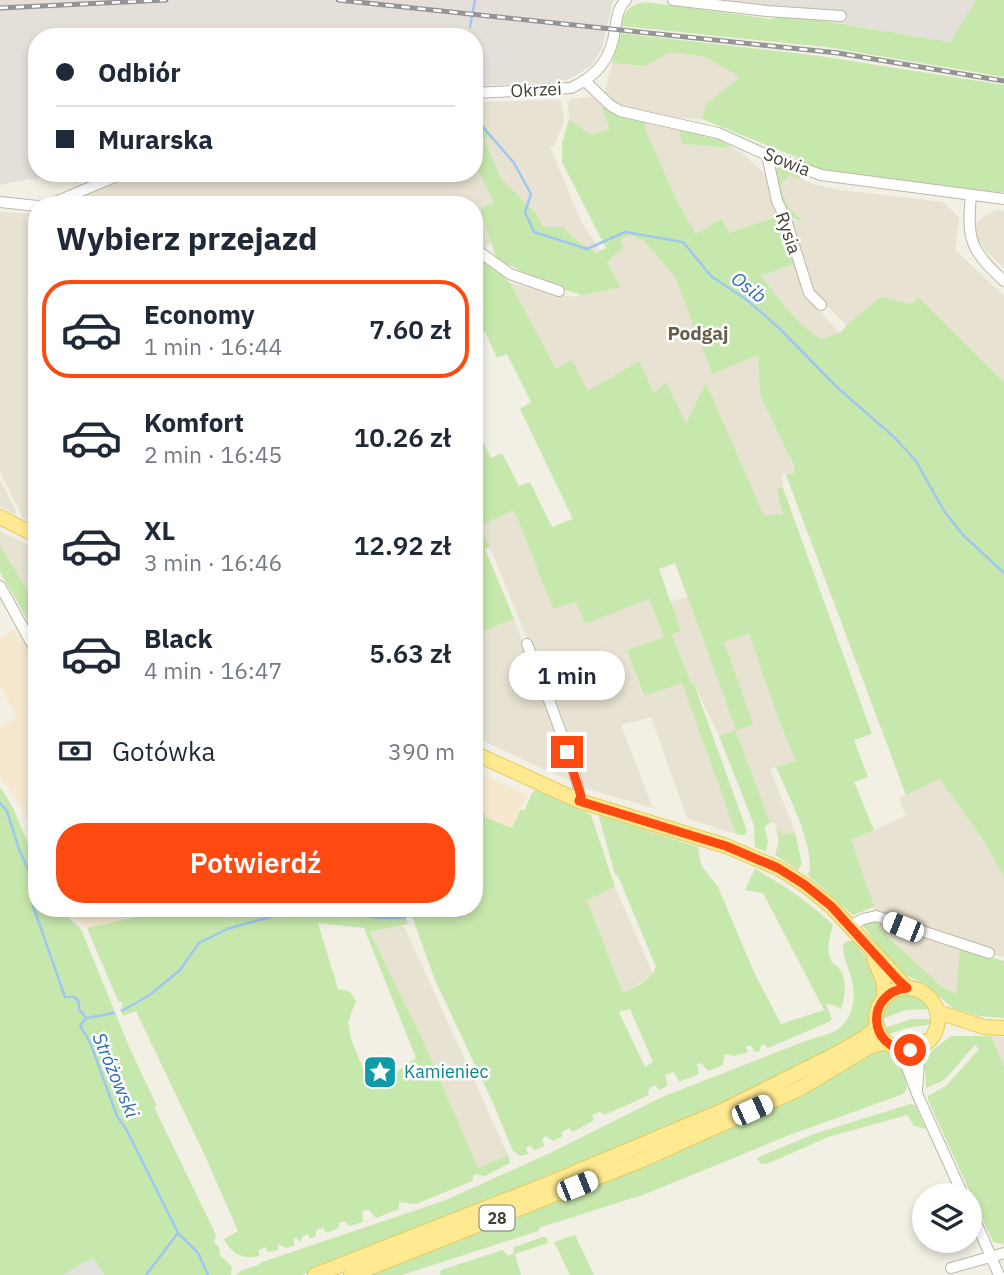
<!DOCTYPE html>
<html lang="pl">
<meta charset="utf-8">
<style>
body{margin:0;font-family:"IBM Plex Sans",sans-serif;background:#f2f2f3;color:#1f2937;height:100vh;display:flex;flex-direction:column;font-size:26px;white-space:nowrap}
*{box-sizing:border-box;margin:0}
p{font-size:23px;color:#747a83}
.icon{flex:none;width:38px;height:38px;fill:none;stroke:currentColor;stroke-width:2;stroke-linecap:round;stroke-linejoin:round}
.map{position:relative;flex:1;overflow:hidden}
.panel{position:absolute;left:28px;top:196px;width:455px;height:721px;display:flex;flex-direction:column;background:#fff;border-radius:28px;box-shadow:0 4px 10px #0003}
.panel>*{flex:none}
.top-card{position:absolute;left:28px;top:28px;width:455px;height:154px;border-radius:28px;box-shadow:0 4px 10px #0003;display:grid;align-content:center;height:154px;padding:0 28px;background:#fff}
.fabs{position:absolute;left:912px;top:1183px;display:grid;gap:14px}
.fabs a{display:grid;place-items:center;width:70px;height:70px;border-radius:50%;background:#fff;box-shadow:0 4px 10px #0003;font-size:35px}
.end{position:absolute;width:32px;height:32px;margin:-16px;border:9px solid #fe4910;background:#fff;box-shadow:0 0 0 4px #fff}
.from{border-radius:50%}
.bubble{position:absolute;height:49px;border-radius:24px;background:#fff;box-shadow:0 4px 10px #0003;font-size:23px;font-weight:600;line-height:49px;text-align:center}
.car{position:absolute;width:21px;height:42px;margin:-21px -10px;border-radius:9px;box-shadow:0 0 5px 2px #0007;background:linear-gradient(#fff 24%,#345 0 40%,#fff 0 76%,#345 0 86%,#fff 0)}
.top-card b{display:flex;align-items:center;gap:24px;height:66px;font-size:26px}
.top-card b+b{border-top:2px solid #e0e1e3}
.top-card i{width:18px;height:18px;background:#1f2937}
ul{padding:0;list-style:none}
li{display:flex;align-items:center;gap:21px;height:98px;margin:0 14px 10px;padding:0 14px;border:4px solid transparent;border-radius:28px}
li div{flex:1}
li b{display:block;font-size:26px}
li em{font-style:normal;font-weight:600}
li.active{border-color:#fe4910}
li>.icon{width:63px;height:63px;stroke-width:1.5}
h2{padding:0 28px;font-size:32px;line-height:84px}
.pay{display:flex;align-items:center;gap:18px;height:77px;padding:0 28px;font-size:26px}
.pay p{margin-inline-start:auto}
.primary-button{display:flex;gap:14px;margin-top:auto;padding:14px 28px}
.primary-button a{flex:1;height:80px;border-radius:28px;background:#fe4910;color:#fff;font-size:28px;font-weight:600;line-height:80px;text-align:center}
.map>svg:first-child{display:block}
.residential{fill:#e7e2d2}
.commercial{fill:#f5e8ce}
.industrial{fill:#e4e0d9}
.green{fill:#c7e8ac;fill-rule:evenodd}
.parking{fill:#e3e1dd}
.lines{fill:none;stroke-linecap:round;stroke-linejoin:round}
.stream{stroke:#9ec8f1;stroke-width:2.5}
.minor-casing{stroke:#beb8a7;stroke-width:12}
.major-casing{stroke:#e6c95f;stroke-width:16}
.minor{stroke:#fff;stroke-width:10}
.major{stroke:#ffea91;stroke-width:14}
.rail-casing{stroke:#949494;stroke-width:5}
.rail{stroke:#fff;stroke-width:2.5;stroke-dasharray:8;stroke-linecap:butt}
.route{stroke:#fe4910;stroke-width:9}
.labels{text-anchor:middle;stroke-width:5;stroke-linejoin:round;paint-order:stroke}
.shield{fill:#fff;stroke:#7d7971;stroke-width:2}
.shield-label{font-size:16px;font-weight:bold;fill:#454034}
.street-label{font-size:18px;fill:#454034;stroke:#fff}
.culture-label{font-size:18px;fill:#0d838f;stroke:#fff;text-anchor:start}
.water-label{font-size:19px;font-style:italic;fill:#2c6db2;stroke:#fff}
.neighbourhood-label{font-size:19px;font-weight:bold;fill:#685f4b;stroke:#fff}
</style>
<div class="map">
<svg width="1004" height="1275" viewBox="0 0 1004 1275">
<rect width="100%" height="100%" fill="#f2efe4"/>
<g class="residential">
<path d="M670,52L705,57L741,77L706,104L702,119L665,117L619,106L604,96L612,63L646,66Z"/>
<path d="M593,97L597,99L605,112L610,129L591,135L569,119L568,104L570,99Z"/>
<path d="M561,100L564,120L555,145L550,147L581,221L600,251L595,253L572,237L563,227H543L535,212L502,180L485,140L489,131L482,123L478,110V102Z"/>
<path d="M646,123L679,129L683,144L733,148L743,154L765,174L778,216L730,233L721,219L696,234L678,203L645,130Z"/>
<path d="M474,163L494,202L480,209L492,243L483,249L474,243V205H73L75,200L140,173H474Z"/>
<path d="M790,175L816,185L841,190L943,202L959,217L955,250L1004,296V382L918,298L912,304L860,316L847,326L815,293L803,266L806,261L796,249L792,227L793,220L803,221L787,205L780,184Z"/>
<path d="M995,210L1004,211V268L985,250L975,234L977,221Z"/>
<path d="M0,212L37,214V525L23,518L0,471Z"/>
<path d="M629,235L644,241L675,277L712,374L758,354L760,394L782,438L795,473L782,475L783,488H778L783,514L764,517L706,384L686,425L666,382L655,394L588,392L556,369L510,283L572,297L621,286L607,262L623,248L619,240Z"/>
<path d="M796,263L807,298L840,333L821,339L809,332L785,307L761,276Z"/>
<path d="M0,480L16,511V515L0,507Z"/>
<path d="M514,510L553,609L577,602L649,599L665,637L628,651L643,696L682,683L736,834L687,818L651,717L621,725L653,808L581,787L520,621L492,552L479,527Z"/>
<path d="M0,531L37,549V606L0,545Z"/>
<path d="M687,597L736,730L724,642L749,634L779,721L796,761L770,769L795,832L782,835L774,823H770L736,731L719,736L694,684H691L672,634L681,631L670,602Z"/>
<path d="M514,619L550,714L575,783L474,737V635Z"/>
<path d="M940,779L982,838L1004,877V957L961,948L956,994L941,986L881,929L851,840L906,816L899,798Z"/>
<path d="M615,887L653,974L623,994L587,899Z"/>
<path d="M404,926L508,1155L478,1169L425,1045L370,931Z"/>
<path d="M991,1036L1004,1037V1067Z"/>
</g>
<g class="commercial">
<path d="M25,623L37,645V841L20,805L0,777V727L17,717L0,686V638Z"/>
<path d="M474,771L527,795L512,828L485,817L474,786Z"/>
<path d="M68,908H177L87,928Z"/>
</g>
<g class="industrial">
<path d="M0,0H613L602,48L592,65L570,79L549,83L474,86V37H37V173H101L74,185L71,176L29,179L0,185Z"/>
<path d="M702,0H976L951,42Z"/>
</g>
<g class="green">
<path d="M976,0H1004V77L826,47L621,26C624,11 630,4 646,2L772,19L783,14L950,42Z"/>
<path d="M620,33L820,56L1004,85V192H1000L999,195L838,174L810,167L796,157L702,119L706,104L740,77L705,57L670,52L646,66L612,63Z"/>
<path d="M474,102H478L482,123L489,131L485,141L502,180L535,212L543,227H563L572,237L596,253L606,248L562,162V144L569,119L591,135L610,129L602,109L603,105L621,116L646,123L645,130L648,136L678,203L696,234L721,219L730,233L778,216C788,228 789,249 796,263L761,276C779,299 796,323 821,339L840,333L850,322L881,297L912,304L918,297L1004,382V877L982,838L940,779L906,795L786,475L795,473L793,464L760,394L758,355L712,374L675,277L644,241L630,235L620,240L623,248L607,262L621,287L582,295L518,275V269L497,260L480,209L494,202L474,163Z"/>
<path d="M679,129L720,140L733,148L682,144Z"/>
<path d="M774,165L801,174L800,179L790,175L780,185L787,205L804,222L788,217L776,189Z"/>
<path d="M474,254L499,271L510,283L556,369L572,360L588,391L639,361L654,393L666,382L686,424L706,383L764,516L783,514L777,488H783L872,734L854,740L868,777L854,782L874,830L851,840L874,907L853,915L808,875C818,852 786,791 776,767L796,761L779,721L749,634L724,642L753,724L736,731L770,823L764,827L768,840L766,852L755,847L754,825L719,736L736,730L675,563L659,569L681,631L672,634L691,684H694L747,831L744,835L736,834L682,683L644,696L627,650L664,637L649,599L585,624L576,602L553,609L514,510L479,527L490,547L485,549L514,619L474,635V437L479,435L491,458L502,453L519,486L530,482L552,527L573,519L520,409L531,402L507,354L497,358L485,332L474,336V312L484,307L474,288Z"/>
<path d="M0,545L37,606V645L25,624L27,619L0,572Z"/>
<path d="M474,786L485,817L512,828L521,809L524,811L532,793L536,790L591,815L615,887L587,900L623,993C635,987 651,980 656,967L618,876L615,874L599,817L601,816L698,847L701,865L718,887L754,972L781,1024L824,1010L763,893L745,890L755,869C784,885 809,902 833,925C830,937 826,947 830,958C832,965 838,965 841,971C847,980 845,1000 841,1009L834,1005L826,1004L832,1019L829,1022L768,1048L764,1044L761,1045L760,1051L755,1052L751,1046H746L748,1052L734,1056L725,1054L723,1065L708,1071L701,1063L697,1064L699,1074L679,1082L674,1072L665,1075L668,1086L659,1090L656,1086H652L648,1091L649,1095L605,1115L600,1112L592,1115L594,1120L573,1132L569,1128L561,1133L563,1136L553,1141L546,1136L542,1139L544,1146L535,1150L530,1145L526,1148L528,1154L520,1156L513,1151L492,1101L435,980L409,908H474ZM630,1009L653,1062L645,1067L619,1012Z"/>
<path d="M0,787L12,806L37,865V908H58L81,929L130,1049L157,1106L154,1107L216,1235L214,1242L219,1247L220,1255L232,1267L231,1275H104L93,1258L63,1275H0Z"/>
<path d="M776,826L782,835L795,832L802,864L798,870L775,855L779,841Z"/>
<path d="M177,908H396L393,910V914L404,915L408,924L370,932L425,1045L478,1168L508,1155L510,1163L485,1176L474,1174L472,1181L416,1204L399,1202V1209L376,1218L369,1210L362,1211L363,1222L349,1226L344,1221L339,1223V1228L326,1233L323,1228L316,1230V1236L312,1238H309L308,1234L303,1236L300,1242L296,1238L293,1239L295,1245L286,1248L278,1244V1250L268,1252L265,1247L259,1250V1256C242,1260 232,1254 224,1239L238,1231L206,1158L136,1011L123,1016L121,1009L123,1003L118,1001L87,928ZM318,923L364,928L416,1058L372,1090L351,1039L348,1022L356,1001L350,992L338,989Z"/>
<path d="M878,921L881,930L941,986L956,994L960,948L1004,961V1018L979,1016L954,1009L925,984L899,972L863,926L865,923Z"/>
<path d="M848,941H853L874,968L880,995L873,1010L871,1023L866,1032L723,1104L302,1275H236C243,1267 254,1269 262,1262L446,1200L552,1152L662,1097L808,1040C817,1037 827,1035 835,1031C856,1019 857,992 849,971C846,961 843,955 843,944Z"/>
<path d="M901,995C915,995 922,997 930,1009L906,1010L882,1019C884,1007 890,999 901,995Z"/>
<path d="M912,1019H932V1024L906,1028L887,1035L884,1029L887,1027Z"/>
<path d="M928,1033C919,1044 907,1047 894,1041L916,1034Z"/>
<path d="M951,1036H991L1004,1067V1244L993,1242L928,1100V1096L947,1085L979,1049L975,1045L944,1080L926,1088L924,1060L934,1049Z"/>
<path d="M882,1048L899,1056L904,1070L907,1089L903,1094L787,1136L643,1195L541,1227L538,1231L402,1275H368Z"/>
<path d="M910,1104L915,1105L926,1129L914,1126L907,1115L828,1137L767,1164L760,1163L757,1158L811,1135Z"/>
<path d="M575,1235L594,1275H570L554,1242Z"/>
<path d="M543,1237L547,1238L548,1243L515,1254L521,1275H440L441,1270L503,1250L508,1256L513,1254L514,1247Z"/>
</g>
<path class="parking" d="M93,1258L103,1275H63Z"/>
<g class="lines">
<g class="stream">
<path d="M470,27L475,0"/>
<path d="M475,108V118L514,163L531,194L525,212L534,232L587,249L625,232L683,242L711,276L747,300L779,328L838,388L894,437L916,461L944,511L963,535L1004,573"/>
<path d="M0,803L7,811L19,849L33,881V906L65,997H75L79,1002V1009L86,1018L80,1026L90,1042L117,1116L126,1129L178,1233L146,1275"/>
<path d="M312,908L379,918H405"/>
<path d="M413,916H461"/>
<path d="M122,1011L151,994L180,970L199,943L227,929L303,908"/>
<path d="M87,1018L114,1013"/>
<path d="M178,1233L198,1253L208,1275"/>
</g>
<g class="minor-casing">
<g id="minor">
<path d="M673,0L767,11L841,16"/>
<path d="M585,81L610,105L620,111L718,133L767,155L821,175L1004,199"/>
<path d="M474,93L571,88C597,76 611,59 615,30C617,18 617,9 626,0"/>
<path d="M767,155L777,201L786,220L809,293L821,305"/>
<path d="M971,196C966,241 972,251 1004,281"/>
<path d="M0,202L37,206"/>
<path d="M48,205L124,173"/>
<path d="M474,248L510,274L559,291"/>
<path d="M0,586L37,653"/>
<path d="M527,644C536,667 584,785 579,801"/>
<path d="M850,926L863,919L876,916L989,953"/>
<path d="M900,1049L918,1096L963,1195"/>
<path d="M917,1089L920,1048"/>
<path d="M970,1209L999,1275"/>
<path d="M951,1268L1004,1253"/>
</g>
</g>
<g class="major-casing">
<g id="major">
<path d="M0,517L37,536"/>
<path d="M474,753L579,801L726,846L778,868L805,885L831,906L907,988"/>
<path d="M874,959L883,980L885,997"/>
<circle cx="907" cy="1019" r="31"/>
<path d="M938,1012L984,1027L1004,1028"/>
<path d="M315,1275L555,1181L722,1111L836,1054L864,1038L877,1027"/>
<path d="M351,1275L642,1160L801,1088L869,1047L886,1042"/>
</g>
</g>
<use href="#minor" class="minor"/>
<use href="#major" class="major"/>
<g class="rail-casing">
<g id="rail">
<path d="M338,0L838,53L1004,81"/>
<path d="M0,8L166,0"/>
</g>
</g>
<use href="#rail" class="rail"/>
</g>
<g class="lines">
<path class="route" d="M567,752L581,796L579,801L726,846L778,868L805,885L831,906L899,981L907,988C865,992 867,1050 910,1050"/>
</g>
<defs>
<g id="sight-square" transform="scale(1.75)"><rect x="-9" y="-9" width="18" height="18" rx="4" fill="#0f9aa8" stroke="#fff"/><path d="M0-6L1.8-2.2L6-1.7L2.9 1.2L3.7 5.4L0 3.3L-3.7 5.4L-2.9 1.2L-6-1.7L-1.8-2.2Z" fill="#fff"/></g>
</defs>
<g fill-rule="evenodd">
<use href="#sight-square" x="380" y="1072"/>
</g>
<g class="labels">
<rect class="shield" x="479.5" y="1205.5" width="35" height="25" rx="5"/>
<g class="shield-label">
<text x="497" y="1224">28</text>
</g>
<g class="street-label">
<text transform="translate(536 90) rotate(-3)" y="6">Okrzei</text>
<text transform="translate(787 162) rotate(22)" y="6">Sowia</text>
<text transform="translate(788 233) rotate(71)" y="6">Rysia</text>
</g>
<g class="culture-label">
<text x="404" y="1078">Kamieniec</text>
</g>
<g class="water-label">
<text transform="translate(749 287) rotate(37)" y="7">Osib</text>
<text transform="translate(116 1075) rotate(67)" y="7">Stróżowski</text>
</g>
<g class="neighbourhood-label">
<text x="698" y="340">Podgaj</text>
</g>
</g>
</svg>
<div class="fabs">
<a><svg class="icon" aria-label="layers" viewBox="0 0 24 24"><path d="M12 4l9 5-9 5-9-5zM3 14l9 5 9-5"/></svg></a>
</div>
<i class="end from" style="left:910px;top:1050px"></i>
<i class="end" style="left:567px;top:752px"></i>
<div class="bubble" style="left:509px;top:651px;width:116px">1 min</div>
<i class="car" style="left:903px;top:927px;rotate:292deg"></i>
<i class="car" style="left:752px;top:1110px;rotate:66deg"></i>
<i class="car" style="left:577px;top:1186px;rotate:68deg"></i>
<div class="top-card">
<b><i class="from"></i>Odbiór</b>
<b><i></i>Murarska</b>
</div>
<section class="panel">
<h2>Wybierz przejazd</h2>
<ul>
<li class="active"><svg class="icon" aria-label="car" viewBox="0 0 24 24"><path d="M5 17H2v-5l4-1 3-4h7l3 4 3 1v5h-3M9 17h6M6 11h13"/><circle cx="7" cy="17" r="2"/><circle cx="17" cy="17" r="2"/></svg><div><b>Economy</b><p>1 min · 16:44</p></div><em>7.60 zł</em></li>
<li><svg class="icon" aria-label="car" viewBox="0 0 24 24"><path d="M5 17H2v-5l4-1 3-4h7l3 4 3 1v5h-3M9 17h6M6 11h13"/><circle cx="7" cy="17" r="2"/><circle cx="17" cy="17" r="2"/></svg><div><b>Komfort</b><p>2 min · 16:45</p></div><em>10.26 zł</em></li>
<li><svg class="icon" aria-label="car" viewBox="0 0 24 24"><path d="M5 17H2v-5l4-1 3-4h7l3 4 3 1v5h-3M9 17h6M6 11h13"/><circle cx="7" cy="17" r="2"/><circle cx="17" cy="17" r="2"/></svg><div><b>XL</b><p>3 min · 16:46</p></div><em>12.92 zł</em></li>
<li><svg class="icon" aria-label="car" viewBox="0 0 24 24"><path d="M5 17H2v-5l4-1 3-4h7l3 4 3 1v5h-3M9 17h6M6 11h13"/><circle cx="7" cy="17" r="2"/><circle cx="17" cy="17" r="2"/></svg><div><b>Black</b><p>4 min · 16:47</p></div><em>5.63 zł</em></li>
</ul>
<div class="pay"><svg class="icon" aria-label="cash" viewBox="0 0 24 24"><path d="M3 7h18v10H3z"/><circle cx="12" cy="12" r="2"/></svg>Gotówka<p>390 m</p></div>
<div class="primary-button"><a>Potwierdź</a></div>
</section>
</div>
